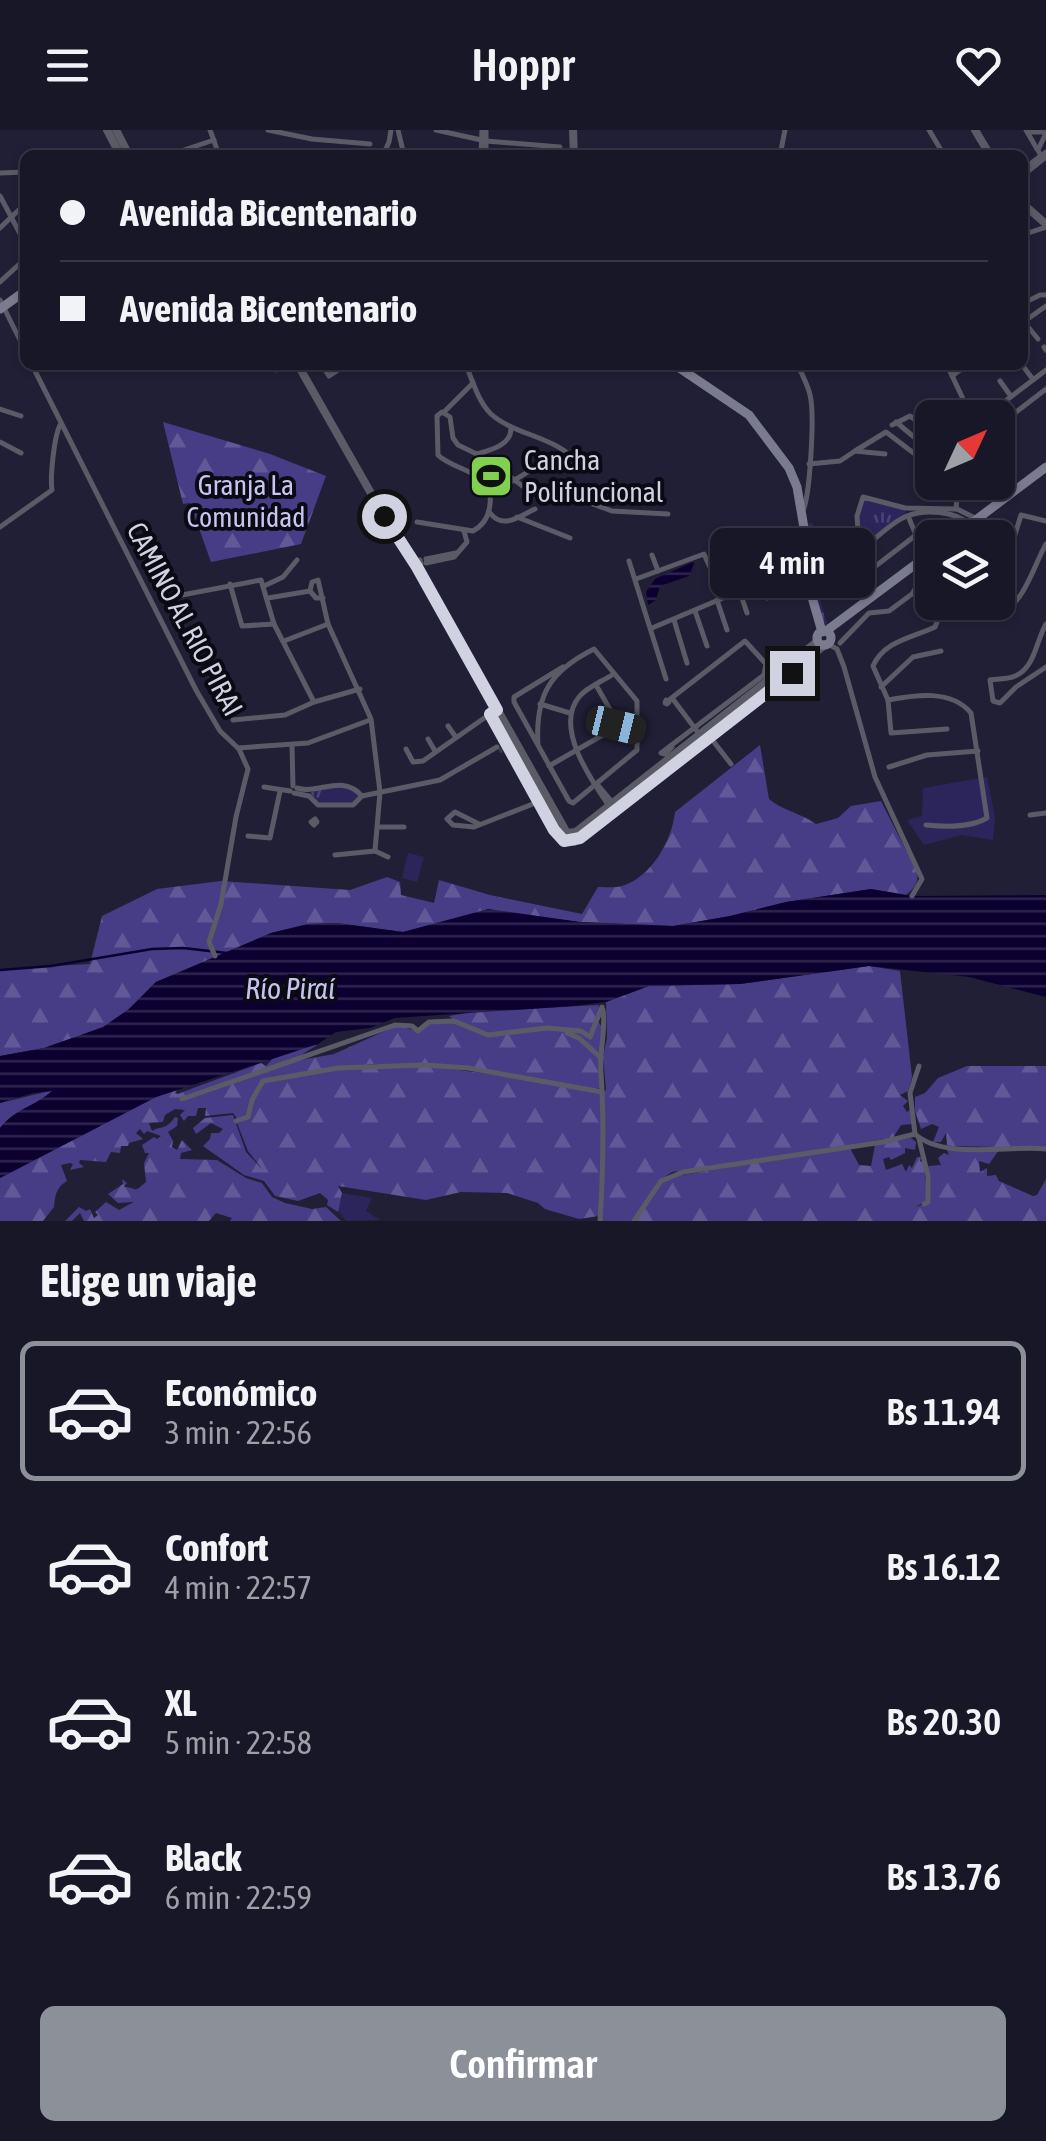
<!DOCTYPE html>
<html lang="es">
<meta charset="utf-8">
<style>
body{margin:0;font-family:"Asap Condensed",sans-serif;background:#212030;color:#f1f3f6;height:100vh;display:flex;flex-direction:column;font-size:38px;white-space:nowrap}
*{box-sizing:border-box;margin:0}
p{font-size:32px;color:#9f9fa8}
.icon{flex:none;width:55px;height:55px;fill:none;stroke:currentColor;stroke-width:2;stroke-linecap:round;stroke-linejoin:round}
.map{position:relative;height:1091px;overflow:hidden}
.panel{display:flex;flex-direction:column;background:#181728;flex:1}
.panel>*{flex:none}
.guide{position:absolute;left:20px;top:20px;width:1008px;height:220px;border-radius:15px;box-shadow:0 2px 8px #0004,0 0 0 2px #363645;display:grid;align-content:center;height:220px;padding:0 40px;background:#181728}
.needle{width:65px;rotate:46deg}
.tools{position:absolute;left:915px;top:270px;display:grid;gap:20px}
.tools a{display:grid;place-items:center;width:100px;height:100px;border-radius:15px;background:#181728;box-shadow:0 2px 8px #0004,0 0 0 2px #363645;font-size:50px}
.end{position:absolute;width:45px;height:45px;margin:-22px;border:12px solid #d0d1e1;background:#111;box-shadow:0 0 0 5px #111}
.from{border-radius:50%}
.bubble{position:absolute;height:70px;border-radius:15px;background:#181728;box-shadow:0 2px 8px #0004,0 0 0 2px #363645;font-size:32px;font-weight:600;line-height:70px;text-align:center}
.car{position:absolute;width:30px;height:60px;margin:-30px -15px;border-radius:12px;box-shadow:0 0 8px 2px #0007;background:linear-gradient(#222 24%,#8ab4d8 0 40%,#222 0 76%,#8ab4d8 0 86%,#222 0)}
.guide b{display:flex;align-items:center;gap:35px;height:95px;font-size:38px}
.guide b+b{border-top:2px solid #363645}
.guide i{width:25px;height:25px;background:#f1f3f6}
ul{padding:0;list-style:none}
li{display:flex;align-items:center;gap:30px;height:140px;margin:0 20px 15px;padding:0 20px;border:5px solid transparent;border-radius:15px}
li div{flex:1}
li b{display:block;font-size:38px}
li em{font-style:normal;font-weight:600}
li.on{border-color:#8c9099}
li>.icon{width:90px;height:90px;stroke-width:1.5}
h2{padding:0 40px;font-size:45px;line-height:120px}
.primary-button{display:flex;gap:20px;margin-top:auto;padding:20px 40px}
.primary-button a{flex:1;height:115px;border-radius:15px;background:#8c9099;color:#fff;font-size:40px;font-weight:600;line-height:115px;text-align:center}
header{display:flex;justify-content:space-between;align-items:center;height:130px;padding:0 40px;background:#181728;font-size:45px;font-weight:600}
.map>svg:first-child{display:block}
.grass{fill:#2c255c}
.forest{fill:url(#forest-firs);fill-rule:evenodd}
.park{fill:url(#park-tufts)}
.water{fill:url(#water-rules)}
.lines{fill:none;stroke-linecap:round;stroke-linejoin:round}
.stream{stroke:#0b002f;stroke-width:2.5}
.minor-tunnel{stroke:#3a3a50;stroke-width:5;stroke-dasharray:5 2.5;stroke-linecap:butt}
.minor{stroke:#5b5b67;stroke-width:5}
.tertiary{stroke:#5b5b67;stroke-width:8}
.secondary{stroke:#7b7b8f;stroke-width:9}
.route{stroke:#d0d1e1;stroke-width:12}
.labels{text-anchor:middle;stroke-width:8;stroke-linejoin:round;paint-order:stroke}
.poi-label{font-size:28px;fill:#d0d1e1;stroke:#0b0a14;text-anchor:start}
.park-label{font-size:28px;fill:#c6c6f1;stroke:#0b0a14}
.street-label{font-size:28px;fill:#d0d1e1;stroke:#0b0a14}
.water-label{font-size:30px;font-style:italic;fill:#c3c3ed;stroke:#0b0a14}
</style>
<header><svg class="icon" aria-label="menu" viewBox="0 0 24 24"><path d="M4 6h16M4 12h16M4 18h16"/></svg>Hoppr<svg class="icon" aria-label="heart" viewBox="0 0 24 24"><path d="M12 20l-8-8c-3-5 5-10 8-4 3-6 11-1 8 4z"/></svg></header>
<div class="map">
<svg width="1046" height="1091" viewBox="0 0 1046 1091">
<defs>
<pattern id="forest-firs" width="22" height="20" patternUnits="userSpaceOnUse" patternTransform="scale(2.5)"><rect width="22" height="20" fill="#463d86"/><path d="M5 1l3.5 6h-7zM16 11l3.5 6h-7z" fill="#605897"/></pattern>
<pattern id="park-tufts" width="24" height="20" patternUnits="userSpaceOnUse" patternTransform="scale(2.5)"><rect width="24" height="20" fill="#2c255c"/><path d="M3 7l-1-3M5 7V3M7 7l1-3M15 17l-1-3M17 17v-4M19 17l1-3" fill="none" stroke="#4a4473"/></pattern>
<pattern id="water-rules" width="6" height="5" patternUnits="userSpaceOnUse" patternTransform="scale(2.5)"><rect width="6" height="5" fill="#0b002f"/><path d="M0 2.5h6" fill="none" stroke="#2e244d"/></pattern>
</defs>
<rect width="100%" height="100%" fill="#201f36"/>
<g class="grass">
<path d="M987,647L995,687L993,710L962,705L924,715L907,690L922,686L923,658Z"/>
<path d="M408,723L424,727L417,752L402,748Z"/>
<path d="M342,1063L372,1068L366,1081L380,1090L346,1091L337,1079Z"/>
</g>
<g class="forest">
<path d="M163,292L270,324L326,346L301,414L211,432L190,373L183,374Z"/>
<path d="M760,615L769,669C781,680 801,683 816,694L838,688L851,676L881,671L916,740C920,752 915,757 906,765L871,759L786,772L730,786L673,796L580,792L488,780L403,802L337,793L308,794L271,803L156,852L129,879L103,898L44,918L0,926V839L90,834L102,786L157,759L221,751L350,760L387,747L400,752L401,765L434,773L439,750L490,765L582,784L598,757C605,757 616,758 622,756C652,747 672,710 675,682Z"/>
<path d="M869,836L900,841L912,947L908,961L900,965L908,971L903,976L907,982L910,980L912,994L901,995L893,1008L672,1042L658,1051L632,1091H601L602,1079L599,1086L579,1089L545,1079L538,1073L507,1063L461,1062L426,1070L338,1056L342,1063L338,1082L327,1075L328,1070L320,1063L298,1071L275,1066L264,1051L244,1045L203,1016L210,1009L211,1003H219L223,999L211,993L196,1004L193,998L205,988L233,985L246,1022L263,1040L248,1021L237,993L249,988L254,966L247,986L238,990L233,983L205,986L206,978H198L196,986H188L184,991L180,985L185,980L175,979L165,985L163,992L149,993L152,1001C162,995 165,1001 175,987L178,988L177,996L168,1002L173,1011L172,1017L177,1020L182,1010L192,1020L181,1023L180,1029L217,1030L246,1048L262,1053L272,1067L285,1073L312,1079L326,1077L341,1091H230L232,1088L216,1083L209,1091H84L80,1083L72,1091H65L79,1077L86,1081L90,1079L94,1088L98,1085L95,1082L106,1072L119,1080L134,1072L118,1073L108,1064L123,1054L122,1049L127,1053L124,1057C139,1057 131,1065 146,1052L144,1033L149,1023H145L142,1015L154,1007L157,1009L161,1006L147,1001L144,1004L140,999L136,1003L143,1009L129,1013L128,1016H121L120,1023L111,1022L106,1032L80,1030L79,1033L84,1037L70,1040L73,1034L70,1033L61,1035L67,1051C56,1057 55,1066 54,1077L43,1091H0V1048L156,967L177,960L175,963L178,964C205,953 233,944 261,933L266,936L274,927L313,913L317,915L298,927L204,960L231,954L284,933L334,924L396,896L419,901L431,893L456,892L449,886L472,882L599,875L598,891L605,902L599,927L603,958L593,959L601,963L602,1046L603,964L606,959L603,927L607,908L606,872L649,856L740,854ZM373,934L465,937L566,954L421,935H381L313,942Z"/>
<path d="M967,936H1046V1018L952,1016L947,1015L946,1003L941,1012H933L939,997L932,994L921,999L915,981V967L925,963L938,948Z"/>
<path d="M54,960C36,976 16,979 0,998V973Z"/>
<path d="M911,1008L916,1012L915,1020L905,1018V1023L891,1030L889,1027L883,1029L886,1040L902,1034L906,1042L909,1035L912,1038L917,1027H921L920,1031L924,1033L927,1070L916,1077L930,1072L928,1036L941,1035L938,1028L944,1023L949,1025L946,1018L999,1020L989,1034L979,1031L980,1042L987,1038V1046L996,1045L999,1051L1033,1066L1037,1065L1046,1049V1091H636L664,1051L676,1046L850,1018L859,1035L871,1036L875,1015Z"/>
</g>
<g class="park">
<path d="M867,368L905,380L906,384L868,411L861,409L859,386L863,370Z"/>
<path d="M813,393L817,460L828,497L823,495L812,461L807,394Z"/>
<path d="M324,656L354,659L360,667L355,673H319L310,663Z"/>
</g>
<g class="water">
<path d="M695,431L689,446L660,456L656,470L648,475L646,462L655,449Z"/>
<path d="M871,759L912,766L1046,765V867L969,847L869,836L740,854L649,856L606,872L573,876L395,888L370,898L336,902L318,914L156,967L0,1048V998C16,978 34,977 52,961L33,963L0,973V926L44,918L103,897L129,879L156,852L271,803L308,794L337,793L403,802L488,779L580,792L673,796L730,786L786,772Z"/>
</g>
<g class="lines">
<path class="stream" d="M0,840L51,836L152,819L183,818L227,823"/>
<path class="minor-tunnel" d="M499,621L502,620"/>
<g class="minor">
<path d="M210,0L219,25"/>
<path d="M268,0L312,9L370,14"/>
<path d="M398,0L404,25"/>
<path d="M436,0L486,11L560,17"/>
<path d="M929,0L944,25"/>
<path d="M1026,0L1037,19"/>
<path d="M1028,2H1046"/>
<path d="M178,22L214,10"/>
<path d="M424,24L428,25"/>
<path d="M201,25L202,23"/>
<path d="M383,25L389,12L391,0"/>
<path d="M481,25L482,0"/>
<path d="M486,25V0"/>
<path d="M780,25L785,0"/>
<path d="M1042,28L1038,20L1046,3"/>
<path d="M1022,40L1046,22"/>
<path d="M0,43L25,42"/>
<path d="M1022,46L1046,27"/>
<path d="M0,66L25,113"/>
<path d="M0,98L25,74"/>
<path d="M1022,114L1028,103L1046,97"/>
<path d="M0,152L25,129"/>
<path d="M0,170L25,220"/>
<path d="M1022,174L1040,165H1046"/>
<path d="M1024,192L1038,209"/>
<path d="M1022,193L1046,176"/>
<path d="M1044,217L1046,220"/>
<path d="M32,235L196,560L220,601L239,619L248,639L236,687L221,774L209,812L215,826"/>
<path d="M268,235L276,240L270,237"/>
<path d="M322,235L329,246L346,235"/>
<path d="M466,235C473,252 478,271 491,284C515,306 561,307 578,335"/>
<path d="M798,235C802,245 808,255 810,265C815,283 810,360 804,378"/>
<path d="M947,235L972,288"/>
<path d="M988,235L991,239"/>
<path d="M1022,235L1032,248"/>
<path d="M952,246L967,235"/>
<path d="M1000,251L1010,265"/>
<path d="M0,279L21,286"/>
<path d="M444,282L473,253"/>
<path d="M983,288L1046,240"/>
<path d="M917,291L938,279"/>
<path d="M896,292L932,322"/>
<path d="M892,295L910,286L932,303"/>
<path d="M998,296L1046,259"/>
<path d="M0,312L21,323"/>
<path d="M855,321L886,302L928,334V338L924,336L925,332"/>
<path d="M477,324C491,320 512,315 511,297"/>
<path d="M809,334L840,331L855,321L885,324"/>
<path d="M490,364C499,354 508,354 518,348C546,329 563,329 595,341"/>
<path d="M956,379L958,352"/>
<path d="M490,383C503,400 520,386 535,379"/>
<path d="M517,387L570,408"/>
<path d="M417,392L473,401C484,395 489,386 490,374C494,340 455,342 438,325L437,286L442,282L450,287L453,308L458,315L483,327L524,357L574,367L612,381L668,384"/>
<path d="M0,397L52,360C50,347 54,307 60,295"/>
<path d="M861,420C875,410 891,392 907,386C925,379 955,381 969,394"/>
<path d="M652,425L658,441"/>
<path d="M426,429L456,423"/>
<path d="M420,430L421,434"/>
<path d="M629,431L666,549"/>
<path d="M927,432L932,436"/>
<path d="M426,433L454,427L467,412L464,401"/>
<path d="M998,434L1013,411L1021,385L1046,391"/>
<path d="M861,443L857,386L863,367L905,378L957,379L977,389"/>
<path d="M861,443L865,447L861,451L857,447Z"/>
<path d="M864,445L916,405L908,386"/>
<path d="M636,449L704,424L723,466"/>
<path d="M763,451L767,468"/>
<path d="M230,454L242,496L274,494"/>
<path d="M264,456L283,447L297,430"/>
<path d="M723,460L749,450L807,443"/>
<path d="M310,461L312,452L318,450L328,494L371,589L380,662L375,721"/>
<path d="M740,462L747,483"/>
<path d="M166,468L261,450L274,494L314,572"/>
<path d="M268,468L310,461L316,468H323"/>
<path d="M717,470L727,500"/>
<path d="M945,472L935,497C912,508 884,511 873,536L888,570L891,603L947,599"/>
<path d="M976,472L990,484C1022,485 1033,436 1046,414"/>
<path d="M695,481L707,516"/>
<path d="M674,490L687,533"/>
<path d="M1046,494C1036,511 1035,538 1015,546C1007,550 998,548 990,550L993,571L1000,573L1016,557L1046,537"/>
<path d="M652,498L754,455L808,452"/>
<path d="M284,511L328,494"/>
<path d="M840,513L869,483L889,481L912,464L925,443L923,435"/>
<path d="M828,514L837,519L844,537L875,647L922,749L912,766"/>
<path d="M881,557L913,527L941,521"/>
<path d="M672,568L700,605"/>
<path d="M666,570L669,572L667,574L665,573Z"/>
<path d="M669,570L745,511L766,534L764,545L661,623L665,624L672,617"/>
<path d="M888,570C915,565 951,559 971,583L987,688C970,698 946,697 926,695"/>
<path d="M540,574L570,583"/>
<path d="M233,590L285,585L314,572L360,559"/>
<path d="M617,595L639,601"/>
<path d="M448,596L455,606"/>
<path d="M710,607L731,634"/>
<path d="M428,609L435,621"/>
<path d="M538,615C535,565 550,541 594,519L637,571V620L573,673L569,671L514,572V567L563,537"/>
<path d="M292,616L293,656"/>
<path d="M238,618L308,613L370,590"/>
<path d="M406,619L413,632L423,631L490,584"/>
<path d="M549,636L615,598L616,590L596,555"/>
<path d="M889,637L927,625L978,621"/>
<path d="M597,654L613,673"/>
<path d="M264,657L290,661"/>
<path d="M297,658C319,665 342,643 362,666"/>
<path d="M294,663L309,666L318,675H353L362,666L440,650L497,617"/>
<path d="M609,676C591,650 554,597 579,567C587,557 601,552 612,545"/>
<path d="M1030,685L1046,683"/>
<path d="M315,689L317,692L314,695L311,692Z"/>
<path d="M479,694L455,682L447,689L453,695L474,697L538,672"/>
<path d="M379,697H404"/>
<path d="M248,706L270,708L280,661"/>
<path d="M335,725L375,721L388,727"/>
<path d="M567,903L579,908L601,928"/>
<path d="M182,969L395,895L412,896L418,901L429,892L454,891L488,905L547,898L581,901L590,907L602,877"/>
<path d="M236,991L248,987L252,970L263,951L338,938L424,935L468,938L602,962"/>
<path d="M915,1004L910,963L919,936"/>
<path d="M919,1009L928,1046V1072L924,1074"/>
<path d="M600,1091C603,1043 604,988 601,943C599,920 606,904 603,880"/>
<path d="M634,1091L661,1051L683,1042L883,1012L915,1004C943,1030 1010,1015 1046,1019"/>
</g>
<g class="tertiary">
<path d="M107,0L120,25"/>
<path d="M116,0L129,25"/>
<path d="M573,0L574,25"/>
<path d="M975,0L990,25"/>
<path d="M1022,73L1046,94"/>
<path d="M298,235L384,386L417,437L567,703L576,702L818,511"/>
<path d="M497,580L490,584L558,706L565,711L574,712L826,514"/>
</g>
<g class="secondary">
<path d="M0,179L25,161"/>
<path d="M675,235L749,285L789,338L797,357L808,421L810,460L822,502"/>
<path d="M952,408L1046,337"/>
<path d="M826,501L932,422"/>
<circle cx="824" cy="508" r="7"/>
</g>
</g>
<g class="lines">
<path class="route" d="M384,386L417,437L497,580L490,584L554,700L564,711L580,708L792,543"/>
</g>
<defs>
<g id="stadium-square" transform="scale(2.25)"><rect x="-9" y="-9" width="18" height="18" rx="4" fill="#81d050" stroke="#0b0a14"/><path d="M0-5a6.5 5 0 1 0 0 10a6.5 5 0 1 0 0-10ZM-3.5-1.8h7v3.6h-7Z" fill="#111"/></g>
</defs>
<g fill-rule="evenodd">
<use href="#stadium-square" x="491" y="346"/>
</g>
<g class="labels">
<g class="poi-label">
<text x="524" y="340">Cancha<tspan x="524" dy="32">Polifuncional</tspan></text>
</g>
<g class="park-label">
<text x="246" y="365">Granja La<tspan x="246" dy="32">Comunidad</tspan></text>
</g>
<g class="street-label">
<text transform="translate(185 489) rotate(62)" y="10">CAMINO AL RIO PIRAI</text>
</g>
<g class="water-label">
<text x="290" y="869">Río Piraí</text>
</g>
</g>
</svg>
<div class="tools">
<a><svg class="needle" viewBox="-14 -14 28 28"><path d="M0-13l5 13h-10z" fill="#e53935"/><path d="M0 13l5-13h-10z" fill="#9f9fa8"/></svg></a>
<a><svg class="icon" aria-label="layers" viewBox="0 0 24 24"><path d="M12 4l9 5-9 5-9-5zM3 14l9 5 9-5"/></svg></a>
</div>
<i class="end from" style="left:384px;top:386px"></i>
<i class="end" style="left:792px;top:543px"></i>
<div class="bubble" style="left:710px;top:398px;width:165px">4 min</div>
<i class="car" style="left:616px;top:595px;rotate:104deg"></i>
<div class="guide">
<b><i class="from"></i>Avenida Bicentenario</b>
<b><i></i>Avenida Bicentenario</b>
</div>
</div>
<section class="panel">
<h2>Elige un viaje</h2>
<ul>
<li class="on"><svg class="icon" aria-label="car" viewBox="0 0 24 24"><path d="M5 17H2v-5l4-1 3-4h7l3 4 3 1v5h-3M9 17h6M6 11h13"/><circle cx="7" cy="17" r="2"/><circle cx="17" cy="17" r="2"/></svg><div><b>Económico</b><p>3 min · 22:56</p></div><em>Bs 11.94</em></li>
<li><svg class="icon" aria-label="car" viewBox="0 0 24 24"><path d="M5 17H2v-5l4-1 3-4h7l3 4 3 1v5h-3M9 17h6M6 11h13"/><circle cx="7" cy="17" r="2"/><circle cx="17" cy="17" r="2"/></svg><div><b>Confort</b><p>4 min · 22:57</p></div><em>Bs 16.12</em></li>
<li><svg class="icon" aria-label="car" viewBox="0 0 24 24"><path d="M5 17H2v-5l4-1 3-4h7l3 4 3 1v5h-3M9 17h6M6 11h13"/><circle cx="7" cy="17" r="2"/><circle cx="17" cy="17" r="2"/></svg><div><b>XL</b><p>5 min · 22:58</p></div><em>Bs 20.30</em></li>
<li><svg class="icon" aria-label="car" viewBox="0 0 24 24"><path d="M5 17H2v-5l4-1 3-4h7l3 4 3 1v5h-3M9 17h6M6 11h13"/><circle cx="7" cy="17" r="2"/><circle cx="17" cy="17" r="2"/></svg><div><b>Black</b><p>6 min · 22:59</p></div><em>Bs 13.76</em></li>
</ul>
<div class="primary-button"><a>Confirmar</a></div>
</section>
